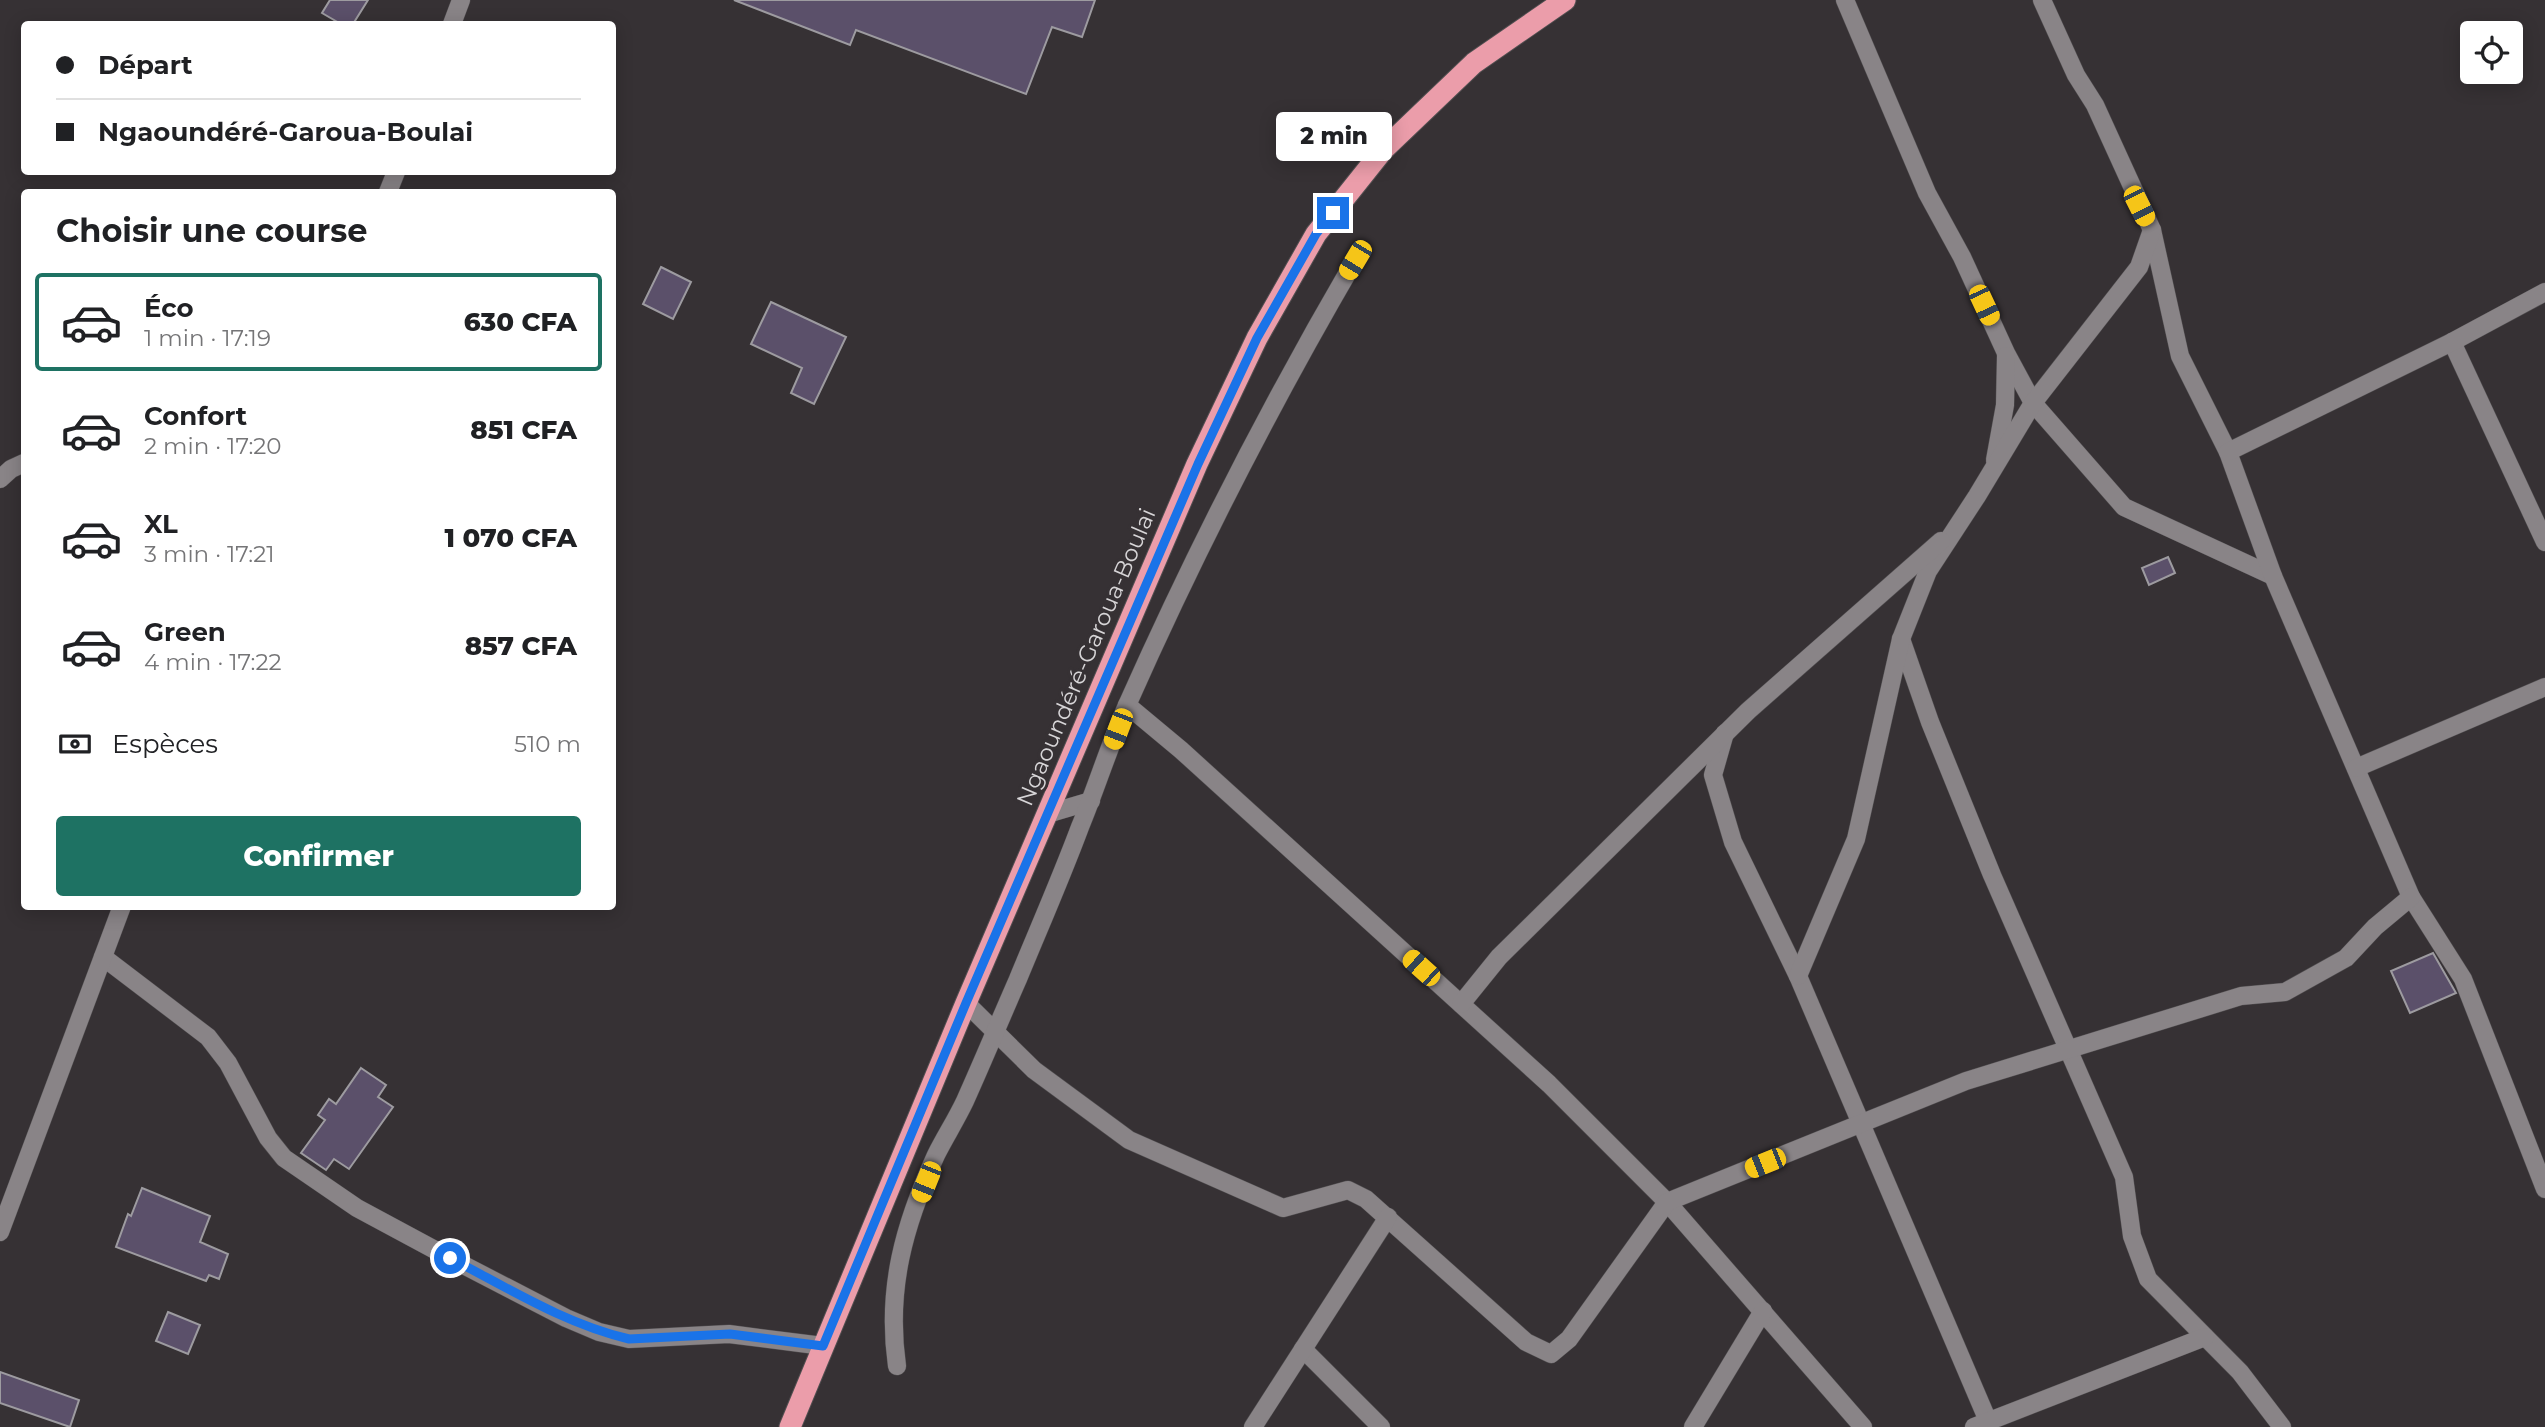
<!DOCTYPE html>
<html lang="fr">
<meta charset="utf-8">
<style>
body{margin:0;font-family:Montserrat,sans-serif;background:#f2f2f2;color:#202124;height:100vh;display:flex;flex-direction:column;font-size:26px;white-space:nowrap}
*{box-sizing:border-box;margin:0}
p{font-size:23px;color:#757577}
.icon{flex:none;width:38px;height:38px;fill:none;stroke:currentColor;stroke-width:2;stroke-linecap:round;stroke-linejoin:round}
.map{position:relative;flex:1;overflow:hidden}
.drawer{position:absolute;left:21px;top:189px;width:595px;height:721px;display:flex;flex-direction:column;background:#fff;border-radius:7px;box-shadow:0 4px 18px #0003}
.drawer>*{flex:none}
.top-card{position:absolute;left:21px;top:21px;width:595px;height:154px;border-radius:7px;box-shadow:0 4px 18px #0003;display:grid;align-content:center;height:154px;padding:0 35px;background:#fff}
.tools{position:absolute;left:2460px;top:21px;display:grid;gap:14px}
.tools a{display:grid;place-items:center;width:63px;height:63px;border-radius:7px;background:#fff;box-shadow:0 4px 18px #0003;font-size:35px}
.end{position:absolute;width:32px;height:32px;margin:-16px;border:9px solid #1a73e8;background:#fff;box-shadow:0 0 0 4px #fff}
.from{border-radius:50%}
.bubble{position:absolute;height:49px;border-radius:7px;background:#fff;box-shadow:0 4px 18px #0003;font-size:23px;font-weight:800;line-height:49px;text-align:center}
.car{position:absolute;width:21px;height:42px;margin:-21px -10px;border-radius:9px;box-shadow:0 0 5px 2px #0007;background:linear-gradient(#f5c518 24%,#345 0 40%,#f5c518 0 76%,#345 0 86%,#f5c518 0)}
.top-card b{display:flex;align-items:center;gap:24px;height:66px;font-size:26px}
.top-card b+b{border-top:2px solid #e0e0e0}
.top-card i{width:18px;height:18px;background:#202124}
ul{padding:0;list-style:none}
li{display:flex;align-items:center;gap:21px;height:98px;margin:0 14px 10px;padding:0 21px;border:4px solid transparent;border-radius:7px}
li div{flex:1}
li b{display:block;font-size:26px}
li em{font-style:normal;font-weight:800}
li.selected{border-color:#1e7263}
li>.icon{width:63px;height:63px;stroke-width:1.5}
h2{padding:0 35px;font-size:32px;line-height:84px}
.pay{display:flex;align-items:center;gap:18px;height:77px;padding:0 35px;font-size:26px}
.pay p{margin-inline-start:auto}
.primary-button{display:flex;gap:14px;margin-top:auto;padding:14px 35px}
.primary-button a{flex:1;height:80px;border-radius:7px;background:#1e7263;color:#fff;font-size:28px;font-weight:800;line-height:80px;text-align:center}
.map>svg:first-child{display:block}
.building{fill:#5b506a;stroke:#9d9ba0;stroke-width:2}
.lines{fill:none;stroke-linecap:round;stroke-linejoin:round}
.minor-casing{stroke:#514e50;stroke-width:19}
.highway-casing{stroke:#514e50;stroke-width:23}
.minor{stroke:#898487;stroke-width:18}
.highway{stroke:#eb9daa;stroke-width:21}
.route{stroke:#1a73e8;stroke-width:9}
.labels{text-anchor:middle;stroke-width:6;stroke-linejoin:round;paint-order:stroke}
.street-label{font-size:23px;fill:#d7d5d7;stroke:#363134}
</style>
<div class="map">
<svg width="2545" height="1427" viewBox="0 0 2545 1427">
<rect width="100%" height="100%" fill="#363134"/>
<g class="building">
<path d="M330,0H368L353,24H341L322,13Z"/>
<path d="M734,0H1095L1082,37L1052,27L1026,94L856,30L850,45Z"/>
<path d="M661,267L691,282L673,319L643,304Z"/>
<path d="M771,302L846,337L814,404L791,393L802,368L751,344Z"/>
<path d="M2168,557L2175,573L2149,585L2142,568Z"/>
<path d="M2433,953L2456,993L2410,1013L2391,971Z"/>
<path d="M361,1068L386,1085L378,1097L393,1107L349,1169L334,1159L326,1170L301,1153L325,1120L318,1115L329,1099L336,1104Z"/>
<path d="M142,1188L210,1216L200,1242L228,1254L219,1279L209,1275L206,1281L116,1247L128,1214L131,1216Z"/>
<path d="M168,1312L200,1325L188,1354L156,1341Z"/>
<path d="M0,1372L79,1400L70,1427L0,1403Z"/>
</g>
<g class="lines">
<g class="minor-casing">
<g id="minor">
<path d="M1845,0L1927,193L1962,257L2006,353L2033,403L2124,507L2273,576"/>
<path d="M2042,0L2076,75L2095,105L2152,230L2180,356L2228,452L2273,576L2411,897L2463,979L2545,1189"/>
<path d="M452,24L461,0"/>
<path d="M388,192L396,172"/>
<path d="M2452,342L2545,542"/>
<path d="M2228,452L2452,342L2545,292"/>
<path d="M1995,460L2005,405L2006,356"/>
<path d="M0,479L11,469L24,463"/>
<path d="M1901,639L1930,722L1992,875L2124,1177L2132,1236L2148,1279L2240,1372L2282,1427"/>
<path d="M1127,705L1181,750L1549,1084L1667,1202L1863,1427"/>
<path d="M1725,733L1713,775L1733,842L1798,976L1988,1421"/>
<path d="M2356,768L2545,687"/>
<path d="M1047,814L1091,801"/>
<path d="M103,957L208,1037L228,1063L268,1138L284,1158L357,1208L450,1258L566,1318L599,1332L629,1339L729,1334L823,1346"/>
<path d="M1798,976L1856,839L1901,639L1928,571L1977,496L2033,403L2139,267L2152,230"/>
<path d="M966,1003L1034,1070L1129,1140L1283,1208L1348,1190L1366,1199L1526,1342L1551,1354L1569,1339L1667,1202L1966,1081L2241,996L2285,992L2346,958L2375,927L2411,897"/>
<path d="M1461,1004L1499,957L1748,711L1941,541"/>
<path d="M0,1232L122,906"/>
<path d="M1303,1349L1381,1427"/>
<path d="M897,1366C886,1289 904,1225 936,1155C945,1137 956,1120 965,1101C983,1061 1000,1020 1018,979C1039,928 1061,878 1080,827C1097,786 1110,743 1128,703C1196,550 1271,404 1355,260"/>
<path d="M1253,1427L1388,1217"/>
<path d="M1693,1427L1763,1311"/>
<path d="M1974,1427L2205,1337"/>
</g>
</g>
<g class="highway-casing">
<path id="highway" d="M790,1427L966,1003L1197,464L1257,338L1316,234L1383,150L1474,63L1565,0"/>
</g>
<use href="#minor" class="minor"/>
<use href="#highway" class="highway"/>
</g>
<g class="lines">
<path class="route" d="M450,1258C508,1288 565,1324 629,1339L730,1334L823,1346L966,1003L1198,464L1257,338L1316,234L1333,213"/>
</g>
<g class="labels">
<g class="street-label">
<text transform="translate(1086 657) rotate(-67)" y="8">Ngaoundéré-Garoua-Boulai</text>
</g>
</g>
</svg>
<div class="tools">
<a><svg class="icon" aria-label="locate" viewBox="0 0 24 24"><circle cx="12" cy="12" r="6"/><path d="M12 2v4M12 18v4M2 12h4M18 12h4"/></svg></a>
</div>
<i class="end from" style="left:450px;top:1258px"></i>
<i class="end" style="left:1333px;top:213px"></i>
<div class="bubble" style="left:1276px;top:112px;width:116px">2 min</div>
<i class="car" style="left:2139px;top:206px;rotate:153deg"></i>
<i class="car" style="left:1355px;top:260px;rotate:211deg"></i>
<i class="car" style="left:1984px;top:305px;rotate:155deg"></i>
<i class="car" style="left:1118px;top:729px;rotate:201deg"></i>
<i class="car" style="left:1421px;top:968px;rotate:312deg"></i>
<i class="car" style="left:1765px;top:1163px;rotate:248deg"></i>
<i class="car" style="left:926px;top:1182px;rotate:202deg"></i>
<div class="top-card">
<b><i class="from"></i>Départ</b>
<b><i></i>Ngaoundéré-Garoua-Boulai</b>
</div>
<section class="drawer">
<h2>Choisir une course</h2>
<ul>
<li class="selected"><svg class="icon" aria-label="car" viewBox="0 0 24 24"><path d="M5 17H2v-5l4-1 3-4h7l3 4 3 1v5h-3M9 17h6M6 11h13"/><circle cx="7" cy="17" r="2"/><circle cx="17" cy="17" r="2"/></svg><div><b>Éco</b><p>1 min · 17:19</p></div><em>630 CFA</em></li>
<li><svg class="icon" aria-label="car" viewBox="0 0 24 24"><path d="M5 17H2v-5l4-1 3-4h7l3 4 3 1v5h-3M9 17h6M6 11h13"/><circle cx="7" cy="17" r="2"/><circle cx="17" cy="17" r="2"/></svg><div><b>Confort</b><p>2 min · 17:20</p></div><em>851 CFA</em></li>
<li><svg class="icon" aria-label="car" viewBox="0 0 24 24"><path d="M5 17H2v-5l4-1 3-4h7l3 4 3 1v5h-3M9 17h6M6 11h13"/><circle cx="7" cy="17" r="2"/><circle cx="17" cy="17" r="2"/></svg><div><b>XL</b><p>3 min · 17:21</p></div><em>1 070 CFA</em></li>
<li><svg class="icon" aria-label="car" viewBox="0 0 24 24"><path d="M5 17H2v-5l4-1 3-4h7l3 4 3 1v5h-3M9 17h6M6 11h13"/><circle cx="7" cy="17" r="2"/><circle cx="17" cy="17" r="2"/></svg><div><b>Green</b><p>4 min · 17:22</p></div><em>857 CFA</em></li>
</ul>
<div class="pay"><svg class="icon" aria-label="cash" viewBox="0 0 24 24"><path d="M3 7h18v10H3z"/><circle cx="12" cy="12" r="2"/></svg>Espèces<p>510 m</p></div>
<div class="primary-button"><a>Confirmer</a></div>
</section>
</div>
